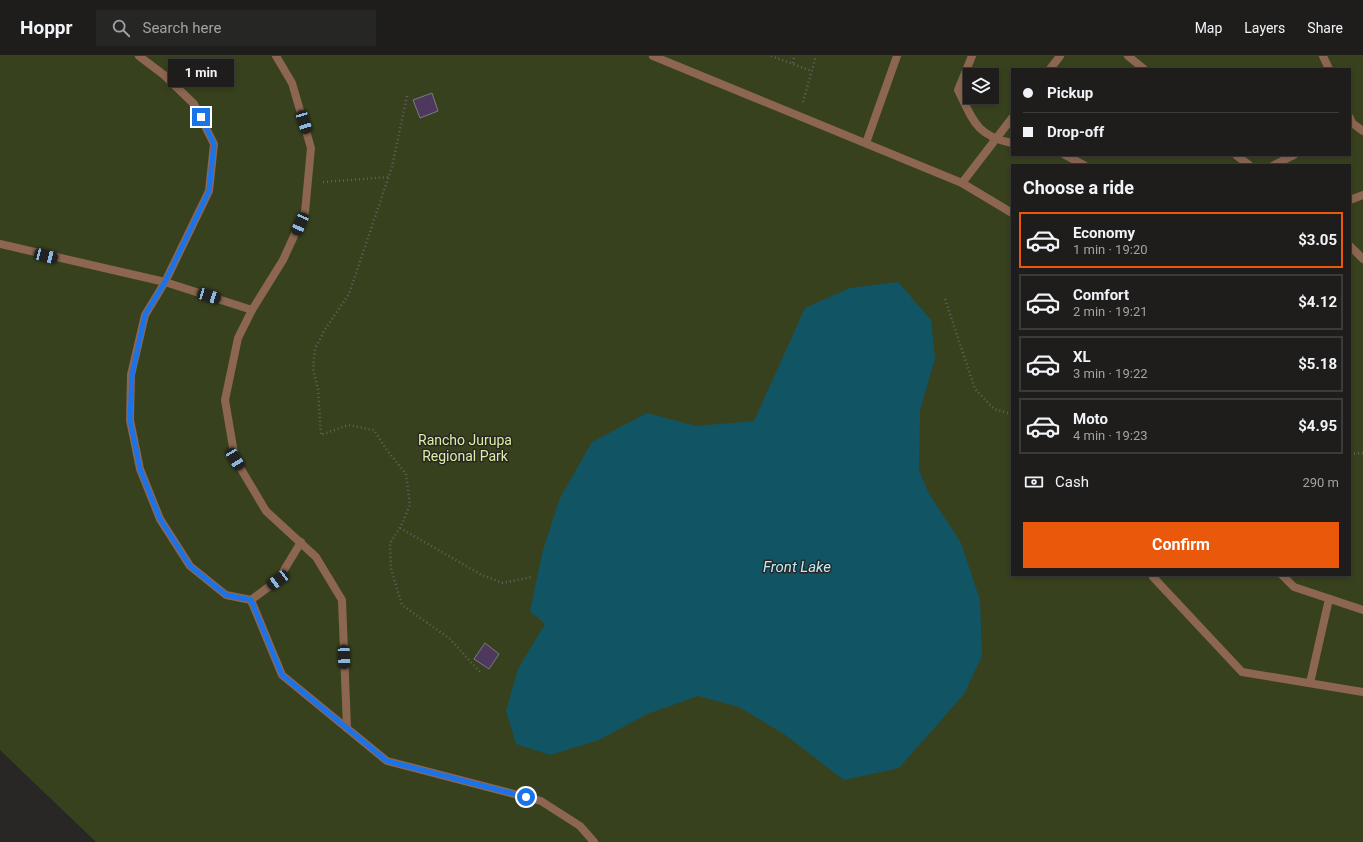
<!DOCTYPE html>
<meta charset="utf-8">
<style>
body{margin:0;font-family:Roboto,sans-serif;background:#262625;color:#f1f3f6;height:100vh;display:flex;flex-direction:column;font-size:15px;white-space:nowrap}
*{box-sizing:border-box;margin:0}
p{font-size:13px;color:#a1a2a3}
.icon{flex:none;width:22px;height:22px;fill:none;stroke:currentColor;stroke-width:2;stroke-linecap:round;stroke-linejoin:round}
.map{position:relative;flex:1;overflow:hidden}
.sheet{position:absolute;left:1011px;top:108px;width:340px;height:412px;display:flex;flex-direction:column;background:#1e1d1c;border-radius:0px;box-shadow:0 2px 6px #0003,0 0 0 1px #3c3b3b}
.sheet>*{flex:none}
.hud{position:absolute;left:1011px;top:12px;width:340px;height:88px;border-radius:0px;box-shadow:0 2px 6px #0003,0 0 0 1px #3c3b3b;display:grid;align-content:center;height:88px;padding:0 12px;background:#1e1d1c}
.controls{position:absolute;left:963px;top:12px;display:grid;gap:8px}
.controls a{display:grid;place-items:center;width:36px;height:36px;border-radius:0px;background:#1e1d1c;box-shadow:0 2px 6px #0003,0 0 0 1px #3c3b3b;font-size:20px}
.end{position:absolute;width:18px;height:18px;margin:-9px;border:5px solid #1a73e8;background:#fff;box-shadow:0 0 0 2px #fff}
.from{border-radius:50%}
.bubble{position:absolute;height:28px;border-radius:0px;background:#1e1d1c;box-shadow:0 2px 6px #0003,0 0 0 1px #3c3b3b;font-size:13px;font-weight:700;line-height:28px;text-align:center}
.car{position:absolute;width:12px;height:24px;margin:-12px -6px;border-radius:5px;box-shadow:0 0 3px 1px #0007;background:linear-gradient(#222 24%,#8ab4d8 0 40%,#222 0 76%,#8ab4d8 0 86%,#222 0)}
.hud b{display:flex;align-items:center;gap:14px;height:38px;font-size:15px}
.hud b+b{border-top:1px solid #3c3b3b}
.hud i{width:10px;height:10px;background:#f1f3f6}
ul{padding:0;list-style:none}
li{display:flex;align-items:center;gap:12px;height:56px;margin:0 8px 6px;padding:0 4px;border:2px solid #3c3b3b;border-radius:0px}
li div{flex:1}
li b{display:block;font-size:15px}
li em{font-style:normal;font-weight:700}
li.active{border-color:#ea580c}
li>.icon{width:36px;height:36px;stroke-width:1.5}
h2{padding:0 12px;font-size:18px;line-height:48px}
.pay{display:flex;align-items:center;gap:10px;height:44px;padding:0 12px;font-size:15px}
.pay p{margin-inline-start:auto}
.action{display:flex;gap:8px;margin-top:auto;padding:8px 12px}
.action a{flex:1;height:46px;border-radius:0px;background:#ea580c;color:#fff;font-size:16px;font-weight:700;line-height:46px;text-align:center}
header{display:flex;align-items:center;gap:24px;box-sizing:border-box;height:56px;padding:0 20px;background:#1e1d1c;border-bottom:1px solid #3c3b3b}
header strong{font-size:19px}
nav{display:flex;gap:22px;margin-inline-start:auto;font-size:14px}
.search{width:280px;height:36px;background:#262625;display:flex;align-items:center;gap:10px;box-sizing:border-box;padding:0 14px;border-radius:0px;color:#a1a2a3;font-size:15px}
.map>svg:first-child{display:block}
.green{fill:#38411d;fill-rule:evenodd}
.water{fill:#115565}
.building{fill:#4f385e;stroke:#7d7b7e}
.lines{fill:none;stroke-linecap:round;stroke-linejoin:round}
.path{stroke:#636260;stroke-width:2.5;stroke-dasharray:1 3;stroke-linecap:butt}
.lane{stroke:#8c6651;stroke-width:8}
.route{stroke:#1a73e8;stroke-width:5}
.labels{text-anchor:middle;stroke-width:3;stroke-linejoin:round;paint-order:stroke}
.park-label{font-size:14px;fill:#daefa4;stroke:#282725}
.water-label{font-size:15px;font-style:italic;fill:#b7edfd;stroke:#282725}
</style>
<header>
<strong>Hoppr</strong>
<div class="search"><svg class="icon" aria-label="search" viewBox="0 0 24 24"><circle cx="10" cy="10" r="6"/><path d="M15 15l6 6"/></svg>Search here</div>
<nav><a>Map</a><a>Layers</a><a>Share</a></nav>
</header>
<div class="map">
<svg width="1363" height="786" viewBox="0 0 1363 786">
<rect width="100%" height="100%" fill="#282725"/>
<path class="green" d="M0,0H1363V786H96L0,694ZM1012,13H1350V99H1012ZM970,19H992V41H970ZM1012,109H1350V519H1012Z"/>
<path class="water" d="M898,226L931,264L935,302L920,355L919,414L929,438L961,487L980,544L982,600L964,638L899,712L844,724L784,678L739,651L698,640L647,658L599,684L550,699L516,688L506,655L518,613L545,568L530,555L543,494L560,442L592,386L647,357L696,370L754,365L805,252L850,232Z"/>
<g class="building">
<path d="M432,37L438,55L420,62L413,44Z"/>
<path d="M485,587L499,598L489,613L474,603Z"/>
</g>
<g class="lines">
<g class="path">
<path d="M771,0L812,15"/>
<path d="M793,7L794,0"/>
<path d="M407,40L392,111L349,238L324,275L315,293L313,313L318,333L321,379L348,369L374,374L386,393L406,418L410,449L401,470L390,487L391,513L402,549L450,583L480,616"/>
<path d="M803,46L816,0"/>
<path d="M323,126L389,121"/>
<path d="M945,243L975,333L994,353L1012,358"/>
<path d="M1350,398L1363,397"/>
<path d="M400,472L480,518L502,527L532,521"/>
</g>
<g class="lane">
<path d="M139,0L164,19L194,48L214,88L209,135L165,226L145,259L131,319L130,364L140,413L160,463L190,510L226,539L251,544L278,524L301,486"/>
<path d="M276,0L292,27L311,92L305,156L283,204L252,254L238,282L225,344L235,403L266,455L316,501L342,544L347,672"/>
<path d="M653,0L962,127L1012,157"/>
<path d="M972,0L958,34C973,64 976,80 1012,87"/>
<path d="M1128,0L1144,13"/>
<path d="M1323,0L1329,13"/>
<path d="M1050,13L1060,0"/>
<path d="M1350,62L1352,67L1363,75"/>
<path d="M866,87L897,0"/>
<path d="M1065,99L1084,109"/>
<path d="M1236,99L1249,109"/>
<path d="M1274,109L1294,99"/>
<path d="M962,127L1012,62"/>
<path d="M1350,144L1363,139"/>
<path d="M0,188L165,226L252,254"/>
<path d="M1350,190L1363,203"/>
<path d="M1153,519V521L1242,616L1363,636"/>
<path d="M1282,519L1294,531L1363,554"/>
<path d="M251,544L282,619L387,705L541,745L580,770L594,786"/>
<path d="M1310,627L1329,543"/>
</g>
</g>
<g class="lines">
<path class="route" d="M201,61L214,88L209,135L165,226L145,259L132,319L130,364L140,413L160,463L190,510L226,539L251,544L282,619L387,705L526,741"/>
</g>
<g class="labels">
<g class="park-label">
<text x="465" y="389">Rancho Jurupa<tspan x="465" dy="16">Regional Park</tspan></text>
</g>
<g class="water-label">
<text x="797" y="516">Front Lake</text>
</g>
</g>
</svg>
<div class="controls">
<a><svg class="icon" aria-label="layers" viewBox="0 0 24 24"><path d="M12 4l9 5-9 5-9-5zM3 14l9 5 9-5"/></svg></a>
</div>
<i class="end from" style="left:526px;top:741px"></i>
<i class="end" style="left:201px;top:61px"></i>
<div class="bubble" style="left:168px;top:3px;width:66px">1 min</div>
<i class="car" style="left:304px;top:66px;rotate:163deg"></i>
<i class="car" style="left:300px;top:168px;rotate:204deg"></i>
<i class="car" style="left:46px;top:200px;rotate:104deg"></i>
<i class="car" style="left:209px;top:240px;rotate:107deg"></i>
<i class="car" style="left:235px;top:403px;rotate:149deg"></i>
<i class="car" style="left:278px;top:524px;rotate:233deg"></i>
<i class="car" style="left:344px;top:601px;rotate:178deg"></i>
<div class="hud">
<b><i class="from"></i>Pickup</b>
<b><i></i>Drop-off</b>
</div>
<section class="sheet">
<h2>Choose a ride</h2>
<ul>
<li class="active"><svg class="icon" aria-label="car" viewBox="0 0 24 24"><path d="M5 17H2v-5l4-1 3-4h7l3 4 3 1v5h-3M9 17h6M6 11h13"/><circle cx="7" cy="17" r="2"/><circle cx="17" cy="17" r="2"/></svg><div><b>Economy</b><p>1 min · 19:20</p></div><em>$3.05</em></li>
<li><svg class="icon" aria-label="car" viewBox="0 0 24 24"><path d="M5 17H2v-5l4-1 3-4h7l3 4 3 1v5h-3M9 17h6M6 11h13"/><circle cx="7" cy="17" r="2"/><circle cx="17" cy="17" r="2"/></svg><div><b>Comfort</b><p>2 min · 19:21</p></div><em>$4.12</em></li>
<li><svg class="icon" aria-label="car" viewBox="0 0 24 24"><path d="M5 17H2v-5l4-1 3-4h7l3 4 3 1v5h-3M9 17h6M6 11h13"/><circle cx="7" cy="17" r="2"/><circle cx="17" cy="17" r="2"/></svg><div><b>XL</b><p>3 min · 19:22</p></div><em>$5.18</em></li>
<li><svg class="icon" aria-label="car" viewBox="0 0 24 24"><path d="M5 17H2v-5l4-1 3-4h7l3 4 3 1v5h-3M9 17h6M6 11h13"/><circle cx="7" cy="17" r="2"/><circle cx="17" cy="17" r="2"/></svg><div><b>Moto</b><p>4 min · 19:23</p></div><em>$4.95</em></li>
</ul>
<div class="pay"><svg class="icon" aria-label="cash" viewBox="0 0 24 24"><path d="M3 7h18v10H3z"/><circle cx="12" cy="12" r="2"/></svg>Cash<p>290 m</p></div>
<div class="action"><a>Confirm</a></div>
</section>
</div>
